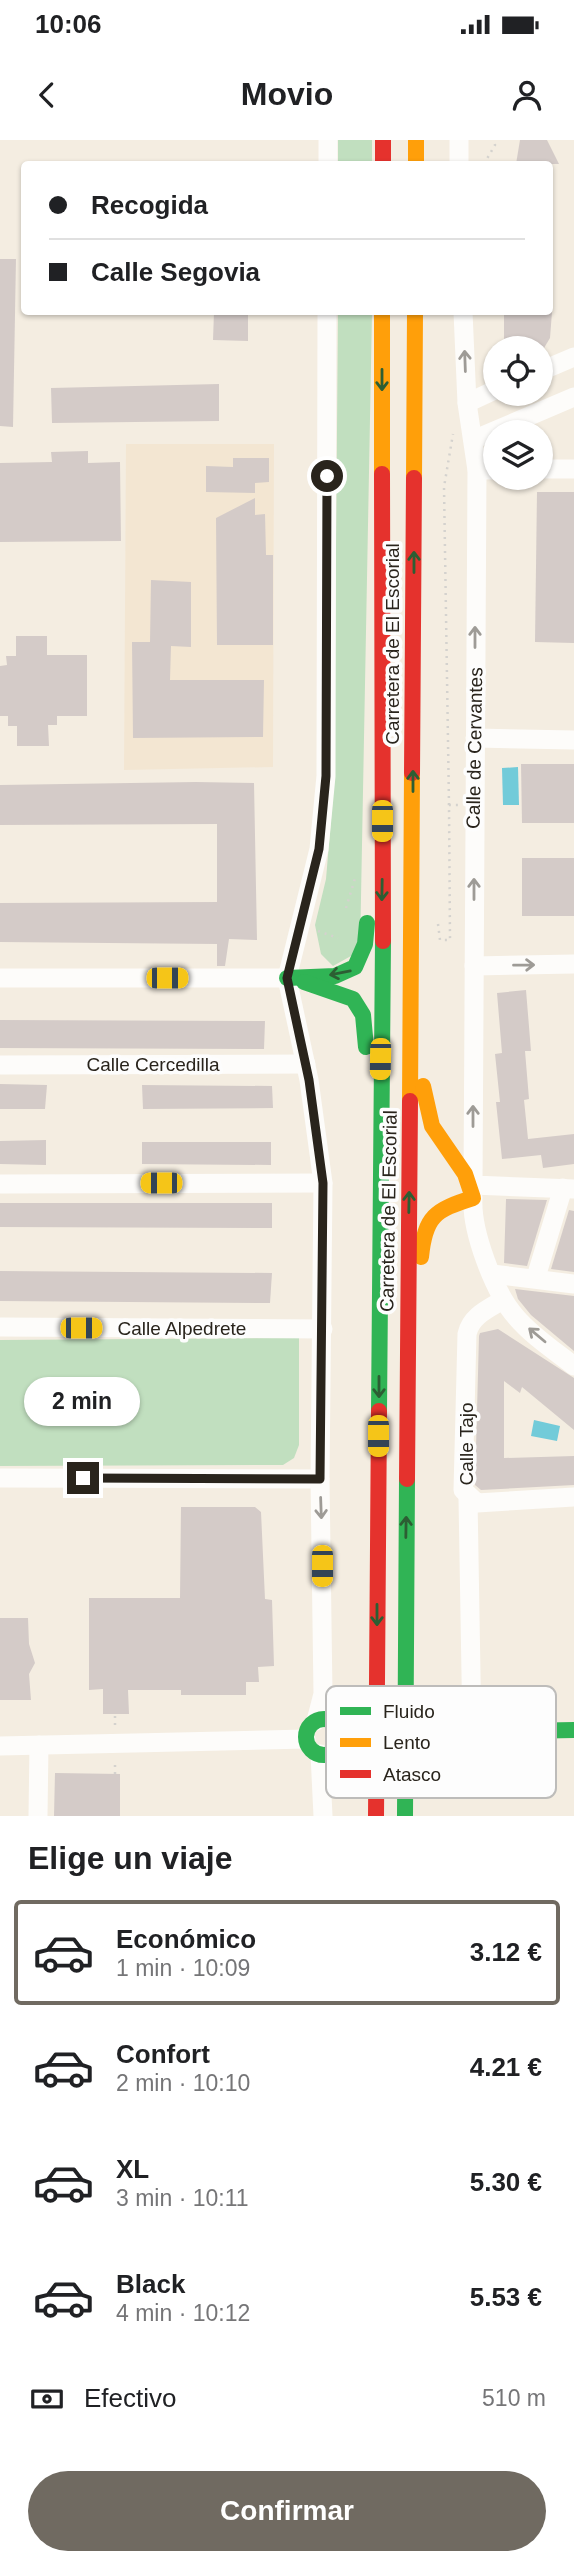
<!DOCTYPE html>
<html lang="es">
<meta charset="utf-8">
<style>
body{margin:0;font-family:Helvetica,sans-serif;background:#f2f2f2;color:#202124;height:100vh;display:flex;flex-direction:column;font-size:26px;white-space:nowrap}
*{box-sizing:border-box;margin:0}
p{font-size:23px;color:#757577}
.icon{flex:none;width:38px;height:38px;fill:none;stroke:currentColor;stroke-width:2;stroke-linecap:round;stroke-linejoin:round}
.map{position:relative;height:1676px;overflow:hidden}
.sheet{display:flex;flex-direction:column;background:#fff;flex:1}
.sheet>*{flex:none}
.guide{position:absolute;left:21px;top:21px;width:532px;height:154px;border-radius:7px;box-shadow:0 2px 5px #0004;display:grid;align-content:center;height:154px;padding:0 28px;background:#fff}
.controls{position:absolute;left:483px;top:196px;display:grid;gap:14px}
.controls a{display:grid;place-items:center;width:70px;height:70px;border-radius:50%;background:#fff;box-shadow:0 2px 5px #0004;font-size:35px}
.end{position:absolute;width:32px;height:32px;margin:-16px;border:9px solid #29241c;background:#fff;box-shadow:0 0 0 4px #fff}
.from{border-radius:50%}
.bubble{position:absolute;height:49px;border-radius:24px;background:#fff;box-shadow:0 2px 5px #0004;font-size:23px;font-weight:700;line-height:49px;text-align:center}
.car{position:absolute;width:21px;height:42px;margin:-21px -10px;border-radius:9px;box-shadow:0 0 5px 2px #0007;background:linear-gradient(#f5c518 24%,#345 0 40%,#f5c518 0 76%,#345 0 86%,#f5c518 0)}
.guide b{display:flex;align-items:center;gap:24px;height:66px;font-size:26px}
.guide b+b{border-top:2px solid #e0e0e0}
.guide i{width:18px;height:18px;background:#202124}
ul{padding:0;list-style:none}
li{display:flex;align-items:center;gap:21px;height:105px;margin:0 14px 10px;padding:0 14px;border:4px solid transparent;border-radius:7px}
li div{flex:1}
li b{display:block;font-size:26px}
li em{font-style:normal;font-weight:700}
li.selected{border-color:#706a61}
li>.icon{width:63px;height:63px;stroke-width:1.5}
h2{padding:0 28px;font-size:32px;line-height:84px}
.pay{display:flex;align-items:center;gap:18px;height:77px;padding:0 28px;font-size:26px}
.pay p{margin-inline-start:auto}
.action{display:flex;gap:14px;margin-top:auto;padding:14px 28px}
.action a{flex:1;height:80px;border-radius:42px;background:#706a61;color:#fff;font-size:28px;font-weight:700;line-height:80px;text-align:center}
.status{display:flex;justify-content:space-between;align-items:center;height:49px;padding:0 35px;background:#fff;direction:ltr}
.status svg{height:19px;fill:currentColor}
header{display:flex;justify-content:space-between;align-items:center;height:91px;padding:0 28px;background:#fff;font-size:32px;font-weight:700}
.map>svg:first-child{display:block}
.built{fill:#f3e6d2}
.green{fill:#c1dfbf}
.water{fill:#72cbd9}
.building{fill:#d4cbc8}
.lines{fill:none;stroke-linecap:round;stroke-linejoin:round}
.path{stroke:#d4d2ce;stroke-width:2.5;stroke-dasharray:2 5;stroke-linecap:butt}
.street{stroke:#fdfcfa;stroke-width:19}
.fast{stroke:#30b455;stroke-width:16}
.slow{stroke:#ff9f0a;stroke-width:16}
.jam{stroke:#e5322d;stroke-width:16}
.oneway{stroke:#9e9b96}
.oneway2{stroke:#2c5e33}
.route{stroke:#29241c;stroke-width:9}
.labels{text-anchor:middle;stroke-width:7;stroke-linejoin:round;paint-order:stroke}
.street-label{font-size:19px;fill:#29241c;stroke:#fdfdfd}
.key{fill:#fdfdfd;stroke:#bdbcba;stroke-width:2}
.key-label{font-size:19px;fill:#29241c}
</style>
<div class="status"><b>10:06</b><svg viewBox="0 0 49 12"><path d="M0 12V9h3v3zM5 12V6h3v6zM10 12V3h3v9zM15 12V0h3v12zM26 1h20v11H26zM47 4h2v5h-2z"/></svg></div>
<header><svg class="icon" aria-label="back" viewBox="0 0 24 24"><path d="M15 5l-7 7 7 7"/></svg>Movio<svg class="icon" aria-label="person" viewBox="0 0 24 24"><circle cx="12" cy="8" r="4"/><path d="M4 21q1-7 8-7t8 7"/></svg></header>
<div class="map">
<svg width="574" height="1676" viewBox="0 0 574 1676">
<rect width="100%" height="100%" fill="#f4ede1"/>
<path class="built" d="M126,304H274L273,627L124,630Z"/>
<g class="green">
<rect x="338" y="0" width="34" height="24"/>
<path d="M338,172H372L360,811L333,826L321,814L315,785L326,739L334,644Z"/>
<path d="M299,1198V1305L294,1318L283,1325L0,1326V1200Z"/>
</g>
<g class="water">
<path d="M518,627L519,665H503L502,628Z"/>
<path d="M534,1280L560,1286L557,1301L531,1296Z"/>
</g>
<g class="building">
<path d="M520,0H547L559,24H516Z"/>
<path d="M0,119H16L13,287L0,286Z"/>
<path d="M214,172H248V201L213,200Z"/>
<path d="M504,172H552L550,198L544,208H504Z"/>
<path d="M219,244V281L52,283L51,248Z"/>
<path d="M88,311V323L120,322L121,401L0,402V323L52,322L51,312Z"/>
<path d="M233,318H269V342L255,343V353L206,352V326L233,327Z"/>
<path d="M537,352H574V503L535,502Z"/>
<path d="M255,358V375L265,374L266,415H273V505H217L216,378Z"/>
<path d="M151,440L191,442V507L171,506L170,540H264L263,597L133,598L132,502H150Z"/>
<path d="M16,496H47V515H87V576H57V585H48L49,606H17V586H8V576H0V526L7,525L6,516H16Z"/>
<path d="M521,624H574V683H522Z"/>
<path d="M196,642L254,643L257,800L229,799L225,826H217V804L0,802V763L217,762V684L0,685V645Z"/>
<rect x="522" y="718" width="52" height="58"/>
<path d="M526,850L531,911H525L529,959L524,960L528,999L574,994V1024L543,1028L541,1015L502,1019L496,962H500L495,914L502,913L497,853Z"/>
<path d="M0,880L265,881L264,909L0,908Z"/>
<path d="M0,944L47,945L45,969H0Z"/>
<path d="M142,945L272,946L273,968L143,969Z"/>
<path d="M46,1000V1025L0,1024V1001Z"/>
<path d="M142,1002H271V1025L142,1024Z"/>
<path d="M506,1059L547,1060L527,1126L504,1123Z"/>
<path d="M0,1063H272V1088L0,1087Z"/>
<path d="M569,1070L574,1071V1132L551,1129Z"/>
<path d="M0,1131L272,1133L270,1163L0,1161Z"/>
<path d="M515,1149L574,1156V1211L531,1175L518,1159Z"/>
<path d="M498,1189L574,1238V1290L522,1247L520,1253L504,1241V1318L574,1316V1345L481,1350L475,1345L479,1196L480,1193Z"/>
<path d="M181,1367H255L261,1372L265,1459L272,1460L274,1526L258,1527L259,1542H246V1555H181V1550H128L129,1574H103V1549L89,1550V1458H180Z"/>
<path d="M0,1478H28L29,1504L35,1523L29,1534L31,1560H0Z"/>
<path d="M55,1633L120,1634V1676H54Z"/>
</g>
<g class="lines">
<g class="path">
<path d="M484,24L495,5L494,0"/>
<path d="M449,665L444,347L453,294"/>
<path d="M346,768L356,735"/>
<path d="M438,784L440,800H450L449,665H458"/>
<path d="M318,791L338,798"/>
<path d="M115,1585V1574"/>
<path d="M115,1634V1620"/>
</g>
<g class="street">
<path d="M328,0V24"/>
<path d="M459,24V0"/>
<path d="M463,172L467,263L477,330L473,1045L574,1049"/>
<path d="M541,231L574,217"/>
<path d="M467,263L495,250"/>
<path d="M473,300L574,257"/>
<path d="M541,329H574"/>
<path d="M477,330H495"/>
<path d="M475,598L574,600"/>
<path d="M474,826L574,824"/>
<path d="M0,838H287"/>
<path d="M0,925L306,924"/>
<path d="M0,1044L323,1043"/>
<path d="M473,1058C471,1091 494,1152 516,1177C532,1196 555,1211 574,1226"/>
<path d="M492,1134L574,1144"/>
<path d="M536,1137L563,1048"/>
<path d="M503,1160C488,1169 471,1176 467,1194L463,1350L477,1363L574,1357"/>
<path d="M0,1187L323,1189"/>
<path d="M0,1338L320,1339"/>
<path d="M468,1358L472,1593"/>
<path d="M316,1581L323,1554L320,1339L323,1043L309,940L287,838L319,709L326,636L327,172"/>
<path d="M0,1606L306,1599"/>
<path d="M320,1614L323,1676"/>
<path d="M38,1676L39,1605"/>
</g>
<g class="fast">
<path d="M287,838L335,836L355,827L365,804L367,783"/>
<path d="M304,842L353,859L363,875L366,907"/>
<path d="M379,1271L383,801"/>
<circle cx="324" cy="1597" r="18"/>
<path d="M428,1593L574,1590"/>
<path d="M405,1676L407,1339"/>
</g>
<g class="slow">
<path d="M416,0V24"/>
<path d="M382,172V334"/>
<path d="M414,338L415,172"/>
<path d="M410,961L412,633"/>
<path d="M421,1117C425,1076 435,1070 473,1058L465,1034L432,986L423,946"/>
</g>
<g class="jam">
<path d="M383,0V24"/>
<path d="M382,334L383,801"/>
<path d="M412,633L414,338"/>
<path d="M407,1339L410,961"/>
<path d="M376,1676L379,1271"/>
</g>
</g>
<defs><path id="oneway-shaft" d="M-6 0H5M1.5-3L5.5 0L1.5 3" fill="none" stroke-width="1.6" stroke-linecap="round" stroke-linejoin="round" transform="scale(1.75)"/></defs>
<g class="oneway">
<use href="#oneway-shaft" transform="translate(465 221) rotate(-92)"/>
<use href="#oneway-shaft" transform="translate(475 497) rotate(-90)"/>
<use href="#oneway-shaft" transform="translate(474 749) rotate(-90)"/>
<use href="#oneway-shaft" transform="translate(524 825) rotate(-1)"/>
<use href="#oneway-shaft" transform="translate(473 976) rotate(-90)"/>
<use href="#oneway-shaft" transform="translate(537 1195) rotate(-140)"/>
<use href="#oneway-shaft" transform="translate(321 1368) rotate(88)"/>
</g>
<g class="oneway2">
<use href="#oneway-shaft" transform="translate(382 240) rotate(90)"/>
<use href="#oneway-shaft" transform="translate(414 422) rotate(-90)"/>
<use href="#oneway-shaft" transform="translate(413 641) rotate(-90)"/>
<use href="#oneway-shaft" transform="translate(382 750) rotate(91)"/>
<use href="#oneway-shaft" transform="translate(340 833) rotate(169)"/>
<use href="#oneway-shaft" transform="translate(409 1062) rotate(-89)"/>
<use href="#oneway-shaft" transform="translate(379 1247) rotate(90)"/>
<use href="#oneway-shaft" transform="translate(406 1387) rotate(-89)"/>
<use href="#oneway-shaft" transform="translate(377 1475) rotate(90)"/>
</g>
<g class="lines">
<path class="route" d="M83,1338L320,1339L323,1043L309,940L287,838L319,709L326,636L327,336"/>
</g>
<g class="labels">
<g class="street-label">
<text transform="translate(392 504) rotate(-90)" y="7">Carretera de El Escorial</text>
<text transform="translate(474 608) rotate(-89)" y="7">Calle de Cervantes</text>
<text x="153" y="931">Calle Cercedilla</text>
<text transform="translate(388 1071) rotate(-89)" y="7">Carretera de El Escorial</text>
<text x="182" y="1195">Calle Alpedrete</text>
<text transform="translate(466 1304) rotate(-90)" y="7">Calle Tajo</text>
</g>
</g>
<rect x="326" y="1546" width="230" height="112" rx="10" class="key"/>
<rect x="340" y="1567" width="31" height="8" fill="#30b455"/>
<rect x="340" y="1598" width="31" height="9" fill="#ff9f0a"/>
<rect x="340" y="1630" width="31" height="8" fill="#e5322d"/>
<g class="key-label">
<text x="383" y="1578">Fluido</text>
<text x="383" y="1609">Lento</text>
<text x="383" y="1641">Atasco</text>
</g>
</svg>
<div class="controls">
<a><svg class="icon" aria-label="locate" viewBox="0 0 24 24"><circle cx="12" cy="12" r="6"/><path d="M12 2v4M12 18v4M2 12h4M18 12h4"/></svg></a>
<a><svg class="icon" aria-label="layers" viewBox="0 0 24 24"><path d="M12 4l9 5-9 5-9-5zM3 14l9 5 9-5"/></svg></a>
</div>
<i class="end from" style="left:327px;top:336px"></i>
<i class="end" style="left:83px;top:1338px"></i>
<div class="bubble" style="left:24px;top:1237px;width:116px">2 min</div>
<i class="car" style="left:382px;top:681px;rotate:180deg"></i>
<i class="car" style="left:167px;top:838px;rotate:90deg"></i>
<i class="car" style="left:380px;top:919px;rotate:181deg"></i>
<i class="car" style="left:161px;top:1043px;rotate:270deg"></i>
<i class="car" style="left:81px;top:1188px;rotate:90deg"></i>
<i class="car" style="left:378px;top:1296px;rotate:180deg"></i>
<i class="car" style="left:322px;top:1426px;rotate:180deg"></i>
<div class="guide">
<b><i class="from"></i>Recogida</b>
<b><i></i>Calle Segovia</b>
</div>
</div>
<section class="sheet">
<h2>Elige un viaje</h2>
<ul>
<li class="selected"><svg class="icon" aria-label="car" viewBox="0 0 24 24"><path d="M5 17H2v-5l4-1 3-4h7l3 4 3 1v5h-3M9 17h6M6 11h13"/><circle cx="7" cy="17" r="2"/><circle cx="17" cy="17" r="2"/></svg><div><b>Económico</b><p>1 min · 10:09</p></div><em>3.12 €</em></li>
<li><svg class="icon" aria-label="car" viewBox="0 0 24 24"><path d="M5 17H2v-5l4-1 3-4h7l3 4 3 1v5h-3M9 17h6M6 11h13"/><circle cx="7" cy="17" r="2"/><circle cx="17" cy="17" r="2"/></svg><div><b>Confort</b><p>2 min · 10:10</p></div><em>4.21 €</em></li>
<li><svg class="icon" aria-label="car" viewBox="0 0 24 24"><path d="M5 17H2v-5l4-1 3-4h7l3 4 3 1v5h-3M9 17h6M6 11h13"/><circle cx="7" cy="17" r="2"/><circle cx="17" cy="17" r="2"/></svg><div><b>XL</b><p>3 min · 10:11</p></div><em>5.30 €</em></li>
<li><svg class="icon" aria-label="car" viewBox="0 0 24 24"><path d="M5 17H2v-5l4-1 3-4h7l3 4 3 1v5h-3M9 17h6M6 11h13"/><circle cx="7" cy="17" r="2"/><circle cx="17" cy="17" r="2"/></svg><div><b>Black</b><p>4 min · 10:12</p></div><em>5.53 €</em></li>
</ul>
<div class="pay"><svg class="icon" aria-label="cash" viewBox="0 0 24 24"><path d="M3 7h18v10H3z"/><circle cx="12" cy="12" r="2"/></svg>Efectivo<p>510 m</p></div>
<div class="action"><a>Confirmar</a></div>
</section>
